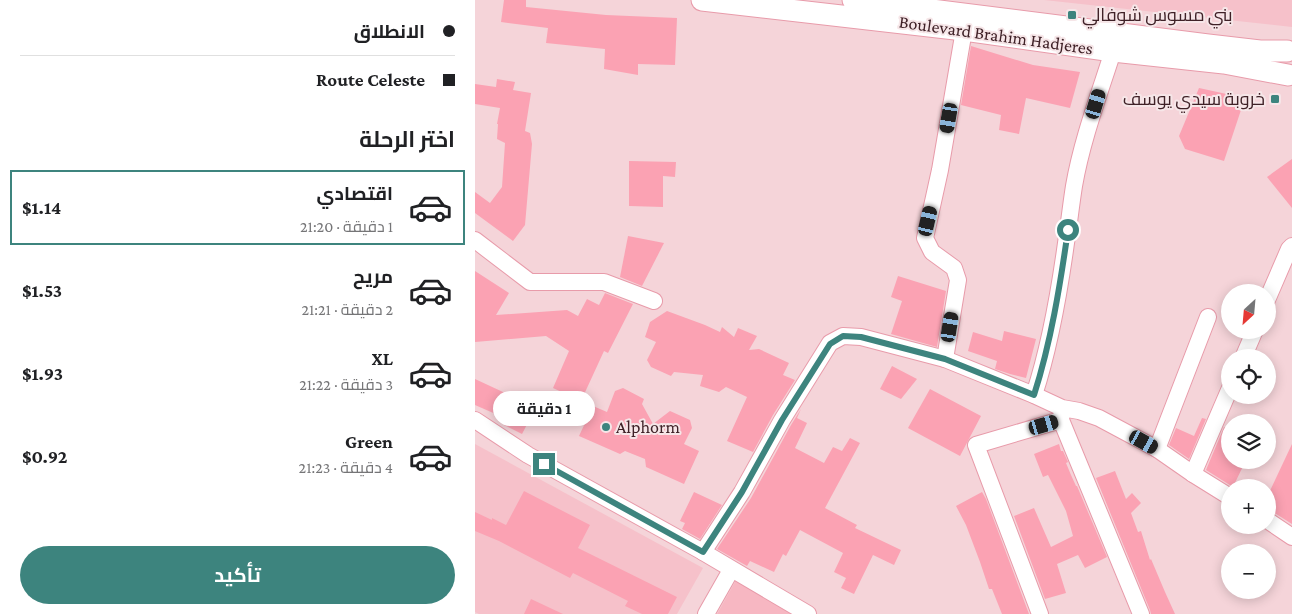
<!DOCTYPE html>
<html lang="ar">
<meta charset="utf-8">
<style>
body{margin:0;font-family:"Crimson Pro",Cairo,serif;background:#f2f2f2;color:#202124;direction:rtl;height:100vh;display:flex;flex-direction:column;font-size:19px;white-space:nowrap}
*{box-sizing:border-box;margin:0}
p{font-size:16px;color:#757577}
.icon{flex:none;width:28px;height:28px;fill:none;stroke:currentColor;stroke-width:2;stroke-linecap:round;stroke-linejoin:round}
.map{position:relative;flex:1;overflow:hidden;direction:ltr}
.sheet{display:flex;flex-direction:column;background:#fff;width:475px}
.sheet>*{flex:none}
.top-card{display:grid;align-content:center;height:110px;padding:0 20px;background:#fff}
.needle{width:32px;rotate:206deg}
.tools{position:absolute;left:746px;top:284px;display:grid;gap:10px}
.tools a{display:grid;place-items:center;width:55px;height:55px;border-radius:50%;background:#fff;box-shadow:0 2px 12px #0003;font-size:25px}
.end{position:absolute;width:22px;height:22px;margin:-11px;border:6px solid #3d847e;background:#fff;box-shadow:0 0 0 2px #fff}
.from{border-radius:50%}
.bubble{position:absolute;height:35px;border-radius:18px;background:#fff;box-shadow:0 2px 12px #0003;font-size:16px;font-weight:700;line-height:35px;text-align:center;direction:rtl}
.car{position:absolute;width:15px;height:30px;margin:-15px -8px;border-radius:6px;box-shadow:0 0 4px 1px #0007;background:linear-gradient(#222 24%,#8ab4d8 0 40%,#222 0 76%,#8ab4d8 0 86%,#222 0)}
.top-card b{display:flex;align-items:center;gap:18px;height:48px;font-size:19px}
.top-card b+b{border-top:1px solid #e0e0e0}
.top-card i{width:12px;height:12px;background:#202124}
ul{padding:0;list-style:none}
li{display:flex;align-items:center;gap:15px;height:75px;margin:0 10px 8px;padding:0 10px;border:2px solid transparent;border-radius:0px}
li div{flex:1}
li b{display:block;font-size:19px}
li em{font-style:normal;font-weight:700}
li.active{border-color:#3d847e}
li>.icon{width:45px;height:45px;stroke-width:1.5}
h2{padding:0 20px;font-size:22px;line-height:60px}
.action{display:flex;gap:10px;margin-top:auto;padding:10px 20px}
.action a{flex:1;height:58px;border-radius:30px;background:#3d847e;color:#fff;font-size:20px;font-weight:700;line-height:58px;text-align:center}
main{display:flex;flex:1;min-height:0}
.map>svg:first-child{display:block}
.built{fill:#f6c1ca}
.green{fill:#f7b7c2}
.building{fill:#fba2b3}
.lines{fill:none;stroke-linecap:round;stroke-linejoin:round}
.minor-casing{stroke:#e89baa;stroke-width:18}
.major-casing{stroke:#e89baa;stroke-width:23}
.minor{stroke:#fff;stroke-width:16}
.major{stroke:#fff;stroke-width:21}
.route{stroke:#3d847e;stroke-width:6}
.poi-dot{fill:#3d847e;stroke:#f6e6e8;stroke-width:2}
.labels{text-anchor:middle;stroke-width:4;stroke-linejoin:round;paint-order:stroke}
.poi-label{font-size:18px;fill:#3f2127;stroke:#f6e6e8;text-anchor:start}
.street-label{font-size:18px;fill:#3f2127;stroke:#f6e6e8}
</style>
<main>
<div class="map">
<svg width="817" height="614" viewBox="0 0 817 614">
<rect width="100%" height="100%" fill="#f5d4d9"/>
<g class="built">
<path d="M569,0H817V27Z"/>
<path d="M0,444L228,568L202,614H4L0,612Z"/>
</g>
<path class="green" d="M261,580L318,614H242Z"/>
<g class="building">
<path d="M29,0H51V7L131,15L202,18L200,65L163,64V75L129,69L130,49L71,43L73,28L26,22Z"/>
<path d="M496,46L558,65L605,72L595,108L551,98L544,134L524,130L526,115L486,105Z"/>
<path d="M22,79L40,82L38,90L56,93L50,131L55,133L57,144L50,225L38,241L0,213V192L15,203L27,187L30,143L22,139L23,124H22L25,108L0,104V84L21,87Z"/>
<path d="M724,88L770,98L749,161L710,149L704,136Z"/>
<path d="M817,159V208L792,177Z"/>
<path d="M154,161L201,162L200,177L188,176V207L154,206Z"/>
<path d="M153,236L189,243L167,286L145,277Z"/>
<path d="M0,271L34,293L21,315L92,310L103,316L112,299L124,305L130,293L158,304L133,353L129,351L106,401L78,388L94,351L71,336L0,342Z"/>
<path d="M423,276L471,291L462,347L416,334L427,301L416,297Z"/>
<path d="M192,311L230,325L245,332L247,327L259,337L263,328L282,336L274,350L284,349L314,363L308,375L320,380L298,415L278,452L252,441L272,397L251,387L244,392L225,386L228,375L199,372L196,376L176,367L172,360L181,342L170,337L175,322Z"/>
<path d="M529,331L561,339L551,378L535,374L520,369L522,361L493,351L498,332L527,341Z"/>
<path d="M417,366L442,379L426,399L405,389Z"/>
<path d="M0,379L41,398L40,401L59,411L47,434L29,425L32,419L0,405Z"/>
<path d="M148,388L169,399L167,404L178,424L195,411L215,420L217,428L209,444L224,451L209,484L171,467L170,459L150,451L145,454L104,436L118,406L132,412L140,391Z"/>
<path d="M455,389L506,416L485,456L433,428Z"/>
<path d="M326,409L322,418L332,423L320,448L349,463L358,447L367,451L375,438L385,443L350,508L382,525L380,528L426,550L419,565L398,555L379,594L366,588L371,578L359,572L368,553L325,530L311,556L308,554L299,572L275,561L272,566L242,549L276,498L316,425Z"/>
<path d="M727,418L731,419L714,459L694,445L701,428L719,436Z"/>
<path d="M749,427L755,430V460H771L758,487L731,470Z"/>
<path d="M584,444L586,451H588L593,462L591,463L596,475L601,486H602L632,557L610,568L603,555L582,564L591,593L570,599L539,516L559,508L576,547L598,536L591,511L573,475L568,477L559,454Z"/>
<path d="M817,444V524L798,512L792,510V497Z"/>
<path d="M640,471L651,499L657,493L666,503L656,513L663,532L666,531L675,560L676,559L690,592L700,614H676L675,610L621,478Z"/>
<path d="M49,491L115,525L103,548L202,597L193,614H167L150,606L153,601L98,573L95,578L24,541L0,531V512L17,520V518L31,525Z"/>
<path d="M219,492L247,505L225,539L207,529L210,523L205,521Z"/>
<path d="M507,492L511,499L554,614H527L517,589H514L505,562L491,525L481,506Z"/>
<path d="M56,599L88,614H49Z"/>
</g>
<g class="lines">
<g class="minor-casing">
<g id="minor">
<path d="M0,240L55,282H129L179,301"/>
<path d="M792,300L814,249L817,246"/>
<path d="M768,358L780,330"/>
<path d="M470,359L483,280L479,268L457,252L450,238L465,170L489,30"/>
<path d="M559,395C575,346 584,294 591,243C594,224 596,205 599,186C607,140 624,95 638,51"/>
<path d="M587,410L586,420L666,614"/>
<path d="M0,420L53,455L228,552L333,614"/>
<path d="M682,449L733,317"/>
<path d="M718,474L755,388"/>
<path d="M792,520L817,537"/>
<path d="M228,552L267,492L307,420L355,343L368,336L386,337L470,359L559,395L587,408L604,411L624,418L682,449L718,474L755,497"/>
<path d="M231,614L256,570"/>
<path d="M565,614L501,445L586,420"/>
</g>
</g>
<g class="major-casing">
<g id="major">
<path d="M227,0L489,30L638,51L749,63L813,75"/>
<path d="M378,0L733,45L785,51H812"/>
</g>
</g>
<use href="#minor" class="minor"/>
<use href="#major" class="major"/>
</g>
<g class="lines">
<path class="route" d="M69,464L228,552L267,492L307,420L355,344L368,336L386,337L470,359L559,395C576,342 585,286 593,230"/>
</g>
<g class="poi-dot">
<rect x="592" y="10" width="10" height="10" rx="2.5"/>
<rect x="795" y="94" width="10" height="10" rx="2.5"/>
<circle cx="131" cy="427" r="5"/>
</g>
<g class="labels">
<g class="poi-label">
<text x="607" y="21">بني مسوس شوفالي</text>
<text x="790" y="105" text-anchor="end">خروبة سيدي يوسف</text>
<text x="141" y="433">Alphorm</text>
</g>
<g class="street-label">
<text transform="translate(521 35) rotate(8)" y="6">Boulevard Brahim Hadjeres</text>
</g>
</g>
</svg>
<div class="tools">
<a><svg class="needle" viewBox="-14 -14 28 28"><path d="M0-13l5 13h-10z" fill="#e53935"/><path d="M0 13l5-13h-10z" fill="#757577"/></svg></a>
<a><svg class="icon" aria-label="locate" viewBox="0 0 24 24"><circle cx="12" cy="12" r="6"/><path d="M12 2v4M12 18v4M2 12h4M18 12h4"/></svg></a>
<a><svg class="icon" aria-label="layers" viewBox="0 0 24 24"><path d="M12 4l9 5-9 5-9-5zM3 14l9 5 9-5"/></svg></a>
<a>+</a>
<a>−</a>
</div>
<i class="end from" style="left:593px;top:230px"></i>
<i class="end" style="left:69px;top:464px"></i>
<div class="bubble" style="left:18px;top:391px;width:102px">1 دقيقة</div>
<i class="car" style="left:621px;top:104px;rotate:17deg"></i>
<i class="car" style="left:474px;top:118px;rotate:190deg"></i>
<i class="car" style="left:453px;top:221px;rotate:13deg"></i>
<i class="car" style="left:475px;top:327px;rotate:9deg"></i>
<i class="car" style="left:569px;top:425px;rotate:74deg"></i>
<i class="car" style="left:669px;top:442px;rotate:119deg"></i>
</div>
<section class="sheet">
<div class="top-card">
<b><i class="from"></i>الانطلاق</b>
<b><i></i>Route Celeste</b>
</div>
<h2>اختر الرحلة</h2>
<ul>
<li class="active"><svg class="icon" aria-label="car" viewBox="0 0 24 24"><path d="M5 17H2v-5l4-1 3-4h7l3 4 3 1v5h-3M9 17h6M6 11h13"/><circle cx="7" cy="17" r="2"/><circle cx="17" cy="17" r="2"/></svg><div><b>اقتصادي</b><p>1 دقيقة · 21:20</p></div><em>$1.14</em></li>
<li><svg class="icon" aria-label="car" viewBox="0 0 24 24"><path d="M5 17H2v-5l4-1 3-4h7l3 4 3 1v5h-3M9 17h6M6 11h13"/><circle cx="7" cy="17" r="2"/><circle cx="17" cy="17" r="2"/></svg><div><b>مريح</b><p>2 دقيقة · 21:21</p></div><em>$1.53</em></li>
<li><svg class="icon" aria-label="car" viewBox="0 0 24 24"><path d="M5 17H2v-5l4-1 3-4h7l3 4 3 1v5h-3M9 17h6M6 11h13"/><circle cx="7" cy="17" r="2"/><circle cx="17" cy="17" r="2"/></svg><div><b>XL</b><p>3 دقيقة · 21:22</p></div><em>$1.93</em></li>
<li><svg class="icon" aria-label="car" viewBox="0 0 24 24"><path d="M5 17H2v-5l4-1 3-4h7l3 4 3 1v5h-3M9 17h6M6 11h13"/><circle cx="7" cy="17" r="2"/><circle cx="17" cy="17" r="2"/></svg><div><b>Green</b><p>4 دقيقة · 21:23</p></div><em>$0.92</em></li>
</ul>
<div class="action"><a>تأكيد</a></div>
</section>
</main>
